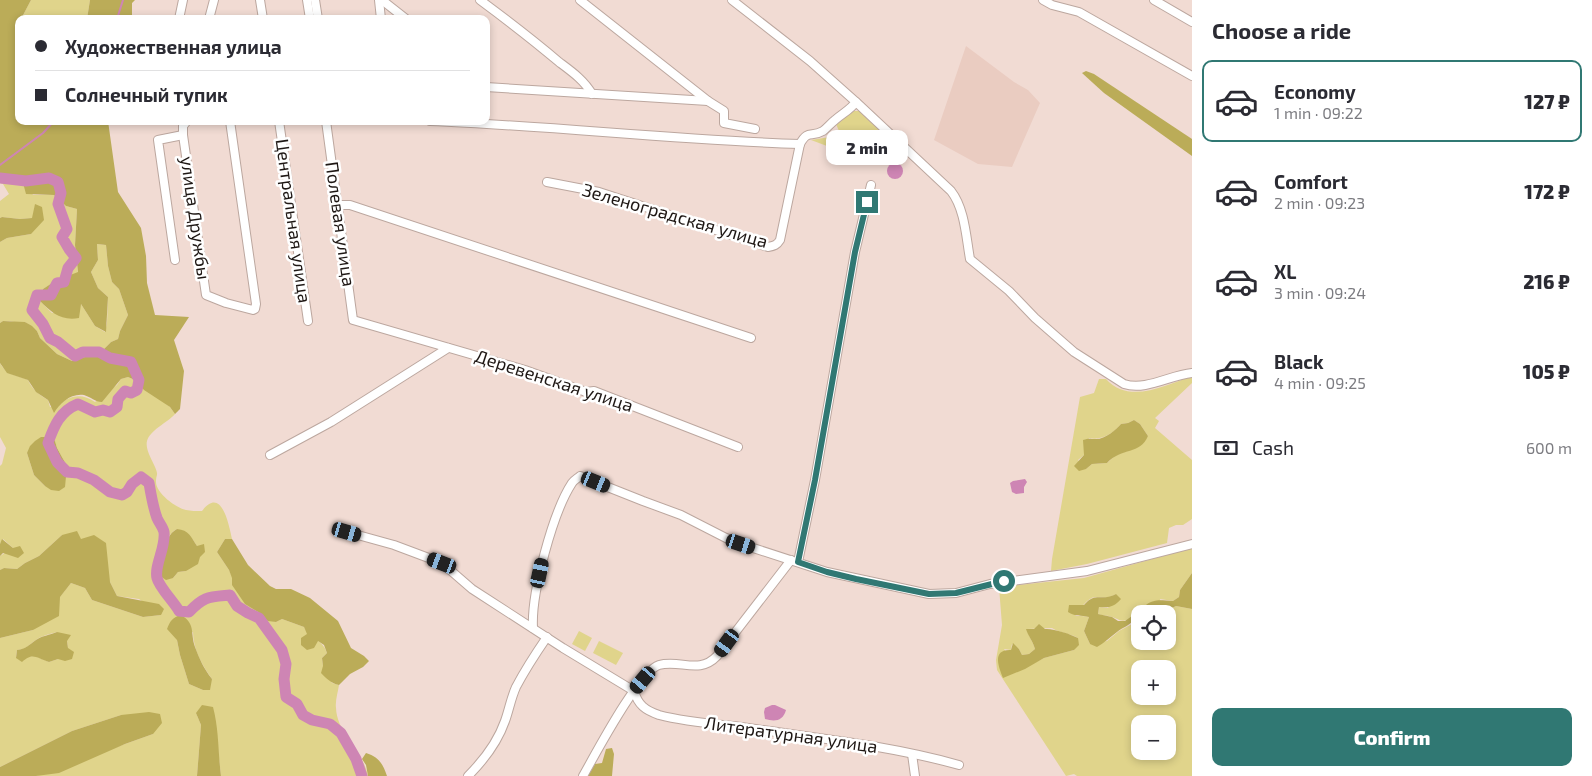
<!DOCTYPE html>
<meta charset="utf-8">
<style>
body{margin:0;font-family:"Exo 2",sans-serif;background:#f7f7f7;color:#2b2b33;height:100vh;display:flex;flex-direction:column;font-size:19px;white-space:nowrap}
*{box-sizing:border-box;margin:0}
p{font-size:16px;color:#7c7c81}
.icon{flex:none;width:28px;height:28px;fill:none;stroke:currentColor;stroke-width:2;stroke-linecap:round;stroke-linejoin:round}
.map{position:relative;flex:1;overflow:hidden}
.drawer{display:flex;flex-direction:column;background:#fff;width:400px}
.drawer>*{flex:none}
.hud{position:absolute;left:15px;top:15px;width:475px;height:110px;border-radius:10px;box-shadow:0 2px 8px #0003;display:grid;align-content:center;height:110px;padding:0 20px;background:#fff}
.buttons{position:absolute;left:1131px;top:605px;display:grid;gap:10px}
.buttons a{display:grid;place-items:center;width:45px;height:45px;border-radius:10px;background:#fff;box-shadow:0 2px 8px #0003;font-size:25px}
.end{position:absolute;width:22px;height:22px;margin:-11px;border:6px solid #307873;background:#fff;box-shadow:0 0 0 2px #fff}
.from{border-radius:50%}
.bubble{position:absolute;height:35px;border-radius:10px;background:#fff;box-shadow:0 2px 8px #0003;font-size:16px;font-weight:800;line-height:35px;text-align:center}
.car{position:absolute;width:15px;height:30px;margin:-15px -8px;border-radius:6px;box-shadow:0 0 4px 1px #0007;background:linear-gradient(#222 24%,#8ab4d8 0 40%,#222 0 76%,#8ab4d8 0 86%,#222 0)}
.hud b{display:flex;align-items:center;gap:18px;height:48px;font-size:19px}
.hud b+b{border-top:1px solid #e1e1e2}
.hud i{width:12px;height:12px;background:#2b2b33}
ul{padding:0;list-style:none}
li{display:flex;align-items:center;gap:15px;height:82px;margin:0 10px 8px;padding:0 10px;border:2px solid transparent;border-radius:10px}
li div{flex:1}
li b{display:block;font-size:19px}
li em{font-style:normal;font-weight:800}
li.current{border-color:#307873}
li>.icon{width:45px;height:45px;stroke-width:1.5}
h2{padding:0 20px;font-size:22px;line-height:60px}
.pay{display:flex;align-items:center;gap:12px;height:55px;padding:0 20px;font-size:19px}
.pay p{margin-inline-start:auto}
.primary-button{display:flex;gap:10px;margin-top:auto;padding:10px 20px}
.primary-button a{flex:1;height:58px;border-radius:10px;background:#307873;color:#fff;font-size:20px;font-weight:800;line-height:58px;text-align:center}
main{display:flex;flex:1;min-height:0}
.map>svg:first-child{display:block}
.built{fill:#eaccc1}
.green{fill:#e0d48b;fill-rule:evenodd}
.forest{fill:#bbac58}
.water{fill:#ce85b4}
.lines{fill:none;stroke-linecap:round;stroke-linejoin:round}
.stream{stroke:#ce85b4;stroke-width:2}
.river{stroke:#ce85b4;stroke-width:11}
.minor-casing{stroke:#bca79f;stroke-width:10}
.minor{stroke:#fff;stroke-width:8}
.route{stroke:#307873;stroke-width:6}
.labels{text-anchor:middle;stroke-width:5;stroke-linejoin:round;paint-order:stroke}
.street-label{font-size:18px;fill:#1e1714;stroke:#fff}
</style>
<main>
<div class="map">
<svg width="1192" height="776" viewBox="0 0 1192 776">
<rect width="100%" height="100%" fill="#f1dbd3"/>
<path class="built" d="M966,46L1014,82L1028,90L1040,103L1012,167L978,164L934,140Z"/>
<g class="green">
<path d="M31,0H90L87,19H21Z"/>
<path d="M854,111H861L880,129L872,163L811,140L836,136L839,131L836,124C841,119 848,115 854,111Z"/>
<path d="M0,173L22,179L33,195H54L66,206L77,209L75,245L78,273L55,281L43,289L40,301L52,313L81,304L95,326L105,332L107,323L108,297L98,288L91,272L98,260L97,244L106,245L108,266L112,282L119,289L128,315L120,331L118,339L111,342L101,352L72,361L57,354L40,338L37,331L25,322L18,323L10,321H3L0,323V242L7,238L31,234L35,205L33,218L20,219L2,217L0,218V201L9,194L3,184L0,183Z"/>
<path d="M0,363C6,375 17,375 28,380C32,389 39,395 48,400L50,407L58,406C69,395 82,393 95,402L117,385L121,379L128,377L135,380L170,407L175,414C167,423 150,430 147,441C145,449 152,460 155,467C159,476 156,474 156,482C156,493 176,508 186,510C191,511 196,511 202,511C222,485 229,526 232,539H225L217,552L229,570L245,603L258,612L262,618L276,622L282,619L304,627C310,640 322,638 327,653L322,658L323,666L332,683L339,685C338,692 335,701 336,708C337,734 363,751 368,776H221L218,749L196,713L201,725L197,776H36L153,734L121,715L72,731L0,767V638L33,630L71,583L85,588L92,600L143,617L161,615L139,599L117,596L110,582L81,539L62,535L39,556L25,563L17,569L4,568L0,570V556L13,548L3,539L0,544V466L2,464L6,448L0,437ZM55,441L57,448L67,466L64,487L45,486L34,475L27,453ZM177,529L193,540L197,546L186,571L178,572L173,578L160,575C161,569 164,561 165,554C166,543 166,535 177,529ZM57,632L67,641L68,648L58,659L49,662L35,656L16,657L17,650C28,649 28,645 36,640C41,636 50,634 57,632ZM193,632C193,649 202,665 212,679L203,690L189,684L180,655L177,640Z"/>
<path d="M1192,376V383L1155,418L1159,421L1155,428L1192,460V519L1183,525H1176L1169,528L1167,543L1087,564L1051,571L1052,559L1080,397L1094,393L1099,379H1106C1129,405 1166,385 1192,376ZM1134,420L1140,424L1148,436L1130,450L1116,455L1107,463L1092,464L1086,469L1078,460L1084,455V448L1089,438C1101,441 1114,433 1121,424L1128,423Z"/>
<path d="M1192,548V573L1180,590L1179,597L1173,601L1160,599L1163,612L1176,606L1192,609V776H1077L1074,774L1066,776L997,670L996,660L1002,625L999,587L1084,578ZM1116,594L1108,608L1099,607L1098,614C1103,616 1108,615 1112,617C1119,619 1121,623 1129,619L1132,624L1119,631L1107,641L1090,644L1084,631L1089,617L1082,616H1075C1080,610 1087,597 1096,597C1106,597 1107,599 1116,594ZM1140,614H1168V641H1140ZM1052,628C1060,633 1069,633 1078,638L1074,650L1044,658L1018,671L1004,649L1011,650L1012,644L1019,649L1022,655L1029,654L1035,649C1033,641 1028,636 1027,629ZM1140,669H1168V696H1140ZM1140,724H1168V751H1140Z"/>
<path d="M579,631L592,638L585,651L572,644Z"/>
<path d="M599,641L623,653L616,665L593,653Z"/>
</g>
<g class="forest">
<path d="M0,0H31L21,19H19V121H108L118,192L141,228L146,256L147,283L155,315L189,317L174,340L184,371L180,409L175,414L170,407L144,390L135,380L128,377L121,379L102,402C95,402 91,397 84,395C71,393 60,403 54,413L48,400L36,392L28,380L7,373L0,363V323L3,321L25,322L32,326L37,331L40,338L57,354L72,361L101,352L111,342L118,339L120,331L128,315L119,289L112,282L108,266L106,245L97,244L98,260L91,272L98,288L108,297L106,332L95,326L81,304L79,318C61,321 52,313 40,301L43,289L55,281L78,272L75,245L77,209L66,206L54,195L26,194L22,179L0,173Z"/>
<path d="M90,0H135L132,3V19H87Z"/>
<path d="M1086,71L1094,74L1192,139V156L1104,93L1082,73Z"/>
<path d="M35,204L42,207L44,220L31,234L7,238L0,242V218L2,217L20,219L32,218Z"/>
<path d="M1134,420L1140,424L1148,436C1140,455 1122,447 1107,463L1092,464L1086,469L1079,471L1074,466L1084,455L1083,440C1089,438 1090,439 1095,439C1104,440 1116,430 1121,424L1128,423Z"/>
<path d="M49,437L55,441L57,448L67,466L65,487L59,491L51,490L45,486L34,475L27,453L30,446L35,441L41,437Z"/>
<path d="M177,529C189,530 191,537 197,546L204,544L205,552L200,557L198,564L186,571L178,572L173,578L166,580L160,576C161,569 163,563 164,556C167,545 166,535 177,529Z"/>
<path d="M77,531L81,539L94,535L106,543L110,582L117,596L159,604L164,609L161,615L143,617L92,600L85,588L71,583L60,597L59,616L33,630L0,638V570L4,568L17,569L25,563L39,556L62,535Z"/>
<path d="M2,539L13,548L20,546L24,553L18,558L3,553L0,556V544Z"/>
<path d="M225,539H232L248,565L270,586L276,589H291L310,598L338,621L351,648L364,656L369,661L363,667L350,674L339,685C331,683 327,679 321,673L323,666L322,658L327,653L324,645L318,641L314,648L307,650L301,645V638L307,634L304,627L282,619L276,622L268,621L262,618L258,612L245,604L232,585V578L229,570L217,552Z"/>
<path d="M1192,573V609L1176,606L1163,612L1156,613L1148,612L1146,605C1156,598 1162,601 1173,601L1179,597L1180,590Z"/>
<path d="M1116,594L1121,599C1114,607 1109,608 1099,607L1098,614L1112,617L1118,621H1125L1132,616L1134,619C1130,626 1123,627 1117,632C1110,637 1104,643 1097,647L1090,644L1084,631L1089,617C1081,615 1075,617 1068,612L1069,605H1084C1096,591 1101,602 1116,594Z"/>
<path d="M181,615C196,624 190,632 195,647C199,658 204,669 212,679L210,690H203L189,684L180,655L177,640L167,629C170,621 173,617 181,615Z"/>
<path d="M1039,624L1045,629C1052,628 1071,634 1078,638L1079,645L1074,650L1044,658L1025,669L1003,678C998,666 992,649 1011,650L1013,643L1019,649L1022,655L1029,654L1035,649C1033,641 1028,636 1026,629H1034Z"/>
<path d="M57,632L71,635L67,641L68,648L74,652L72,659L65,661L58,659L49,662C36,658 33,652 22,662L16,658L17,650C26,649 29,645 36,640C41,636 50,635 57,632Z"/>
<path d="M202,705L213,707C219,729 218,753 221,776H197L201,725L196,713Z"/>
<path d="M149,712L160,714L162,723L153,734L125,744L59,773L36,776H0V767L72,731L121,715Z"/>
<path d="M612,748L614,754L612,776H588L595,764L602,763L606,749Z"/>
<path d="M366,753C379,757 383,764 387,776H368L366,765L362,759Z"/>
</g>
<g class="water">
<circle cx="895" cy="171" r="8"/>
<path d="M1025,479L1027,482L1024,487V493L1016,494L1012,492L1010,483L1013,481Z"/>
<path d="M772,705H775L786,710C783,721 775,722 765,719L764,712L765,708Z"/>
</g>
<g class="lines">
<g class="stream">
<path d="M117,19L123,0"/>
<path d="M0,165L43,133L54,121"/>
</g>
<path class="river" d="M0,178L26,181L49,178L58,182L61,193L58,204L67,229L62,237L69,249L76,258L68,268L64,282L57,283L51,295H37L32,310L43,324L50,338L58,342L75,356L83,352H99L110,358L131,362L139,380L137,390L131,393L125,391L118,399L117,407L110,412L103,410L95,412L78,404C60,411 54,426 48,443L57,462L67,472L78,473L94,480L110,492L122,495L127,492L132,484L141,477L149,483C151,495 153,507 157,518C159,523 163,527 164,532C166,547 154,566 157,578C159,587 174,602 179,611L189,612C204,596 209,597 230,595L237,606L248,613L259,618L282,650L286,664L284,679L286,697L297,704L303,715L312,720L330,724L341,733L356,759L362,776"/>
<g class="minor-casing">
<g id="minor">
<path d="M260,0L263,19"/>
<path d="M307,0L310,19"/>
<path d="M315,0L318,19"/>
<path d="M379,0L381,19"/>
<path d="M382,0L406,19"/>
<path d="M480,0C507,20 533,40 559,62C571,71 584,80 592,94"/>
<path d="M580,0L708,101"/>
<path d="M732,0L810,61L856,102L951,191C965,209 966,237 970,259L1009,291L1035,318L1074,352L1124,384C1146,391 1170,375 1192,373"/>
<path d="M1043,0L1052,5L1079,12L1192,76"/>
<path d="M1154,0L1192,22"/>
<path d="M179,19L183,0"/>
<path d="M209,19L214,0"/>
<path d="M486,87L708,101L724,111V123L755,129"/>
<path d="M187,121L183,126V135L206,295L226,303L253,310L255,309L256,304L230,121"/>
<path d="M279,121L308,321"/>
<path d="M326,121L353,320L525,370L586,392L594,391L738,447"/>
<path d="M430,121C554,126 677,140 800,144"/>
<path d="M547,182L599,192L768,247C774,246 777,245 780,240L800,144C808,129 811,138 823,131C827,128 831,123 835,120C843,113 850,110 856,102"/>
<path d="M337,205H350L751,338"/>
<path d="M175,260L158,140L183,135"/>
<path d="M270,455L331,422L448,348"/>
<path d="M347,532L394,545L442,563L472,589L563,648L634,691C638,705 645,710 659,715C686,722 714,724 742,727C815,738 888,745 959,765"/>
<path d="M798,562L815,480L855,252L871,185"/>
<path d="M533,628C531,593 553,512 572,483C574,480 578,478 580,476L643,501L681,515L726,538L741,544L827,572L929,594L956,593L990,584L1087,571L1192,544"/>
<path d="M912,754L915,776"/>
<path d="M468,776C483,761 498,741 505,721C509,710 511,698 516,687C525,670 536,653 547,637"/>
<path d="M583,776C595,755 639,671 659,665C680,659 699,675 717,656L791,560"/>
</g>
</g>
<use href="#minor" class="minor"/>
</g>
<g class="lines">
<path class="route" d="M867,202L855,252L815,480L798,562L827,572L856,579L929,594L956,593L1004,581"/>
</g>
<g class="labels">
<g class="street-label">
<text transform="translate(675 216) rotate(16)" y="6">Зеленоградская улица</text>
<text transform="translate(195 218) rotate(82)" y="6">улица Дружбы</text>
<text transform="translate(293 221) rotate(82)" y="6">Центральная улица</text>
<text transform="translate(340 224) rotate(82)" y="6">Полевая улица</text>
<text transform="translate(554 381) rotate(18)" y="6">Деревенская улица</text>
<text transform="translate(791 735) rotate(8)" y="6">Литературная улица</text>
</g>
</g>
</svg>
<div class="buttons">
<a><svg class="icon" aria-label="locate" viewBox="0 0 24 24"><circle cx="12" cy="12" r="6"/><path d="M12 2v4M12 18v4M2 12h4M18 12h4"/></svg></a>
<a>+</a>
<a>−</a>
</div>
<i class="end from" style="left:1004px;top:581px"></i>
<i class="end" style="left:867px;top:202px"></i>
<div class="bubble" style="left:826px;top:130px;width:82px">2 min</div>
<i class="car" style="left:596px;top:482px;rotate:112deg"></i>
<i class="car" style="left:347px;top:532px;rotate:106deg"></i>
<i class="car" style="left:741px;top:544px;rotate:108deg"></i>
<i class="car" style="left:442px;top:563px;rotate:291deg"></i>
<i class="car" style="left:540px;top:573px;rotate:12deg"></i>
<i class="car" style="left:727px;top:643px;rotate:216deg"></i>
<i class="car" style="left:643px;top:680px;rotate:220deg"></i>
<div class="hud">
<b><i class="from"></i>Художественная улица</b>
<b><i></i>Солнечный тупик</b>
</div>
</div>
<section class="drawer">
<h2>Choose a ride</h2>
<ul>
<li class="current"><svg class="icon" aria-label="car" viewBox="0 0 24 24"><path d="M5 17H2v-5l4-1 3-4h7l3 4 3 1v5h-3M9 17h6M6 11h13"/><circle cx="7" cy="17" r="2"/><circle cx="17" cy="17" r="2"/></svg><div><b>Economy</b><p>1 min · 09:22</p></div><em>127 ₽</em></li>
<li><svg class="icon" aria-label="car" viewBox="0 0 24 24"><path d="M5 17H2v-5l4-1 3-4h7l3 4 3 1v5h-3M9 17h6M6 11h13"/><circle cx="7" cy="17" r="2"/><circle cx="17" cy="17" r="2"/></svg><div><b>Comfort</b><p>2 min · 09:23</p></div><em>172 ₽</em></li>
<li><svg class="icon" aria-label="car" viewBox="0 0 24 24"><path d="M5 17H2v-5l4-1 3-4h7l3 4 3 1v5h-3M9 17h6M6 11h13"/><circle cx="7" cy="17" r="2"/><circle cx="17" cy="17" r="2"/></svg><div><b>XL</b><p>3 min · 09:24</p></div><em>216 ₽</em></li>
<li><svg class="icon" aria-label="car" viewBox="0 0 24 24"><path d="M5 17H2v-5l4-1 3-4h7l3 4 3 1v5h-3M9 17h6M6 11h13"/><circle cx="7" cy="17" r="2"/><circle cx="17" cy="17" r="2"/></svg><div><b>Black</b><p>4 min · 09:25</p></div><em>105 ₽</em></li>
</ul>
<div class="pay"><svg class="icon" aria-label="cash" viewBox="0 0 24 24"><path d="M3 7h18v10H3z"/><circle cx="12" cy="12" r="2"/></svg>Cash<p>600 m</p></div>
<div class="primary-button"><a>Confirm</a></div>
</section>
</main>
